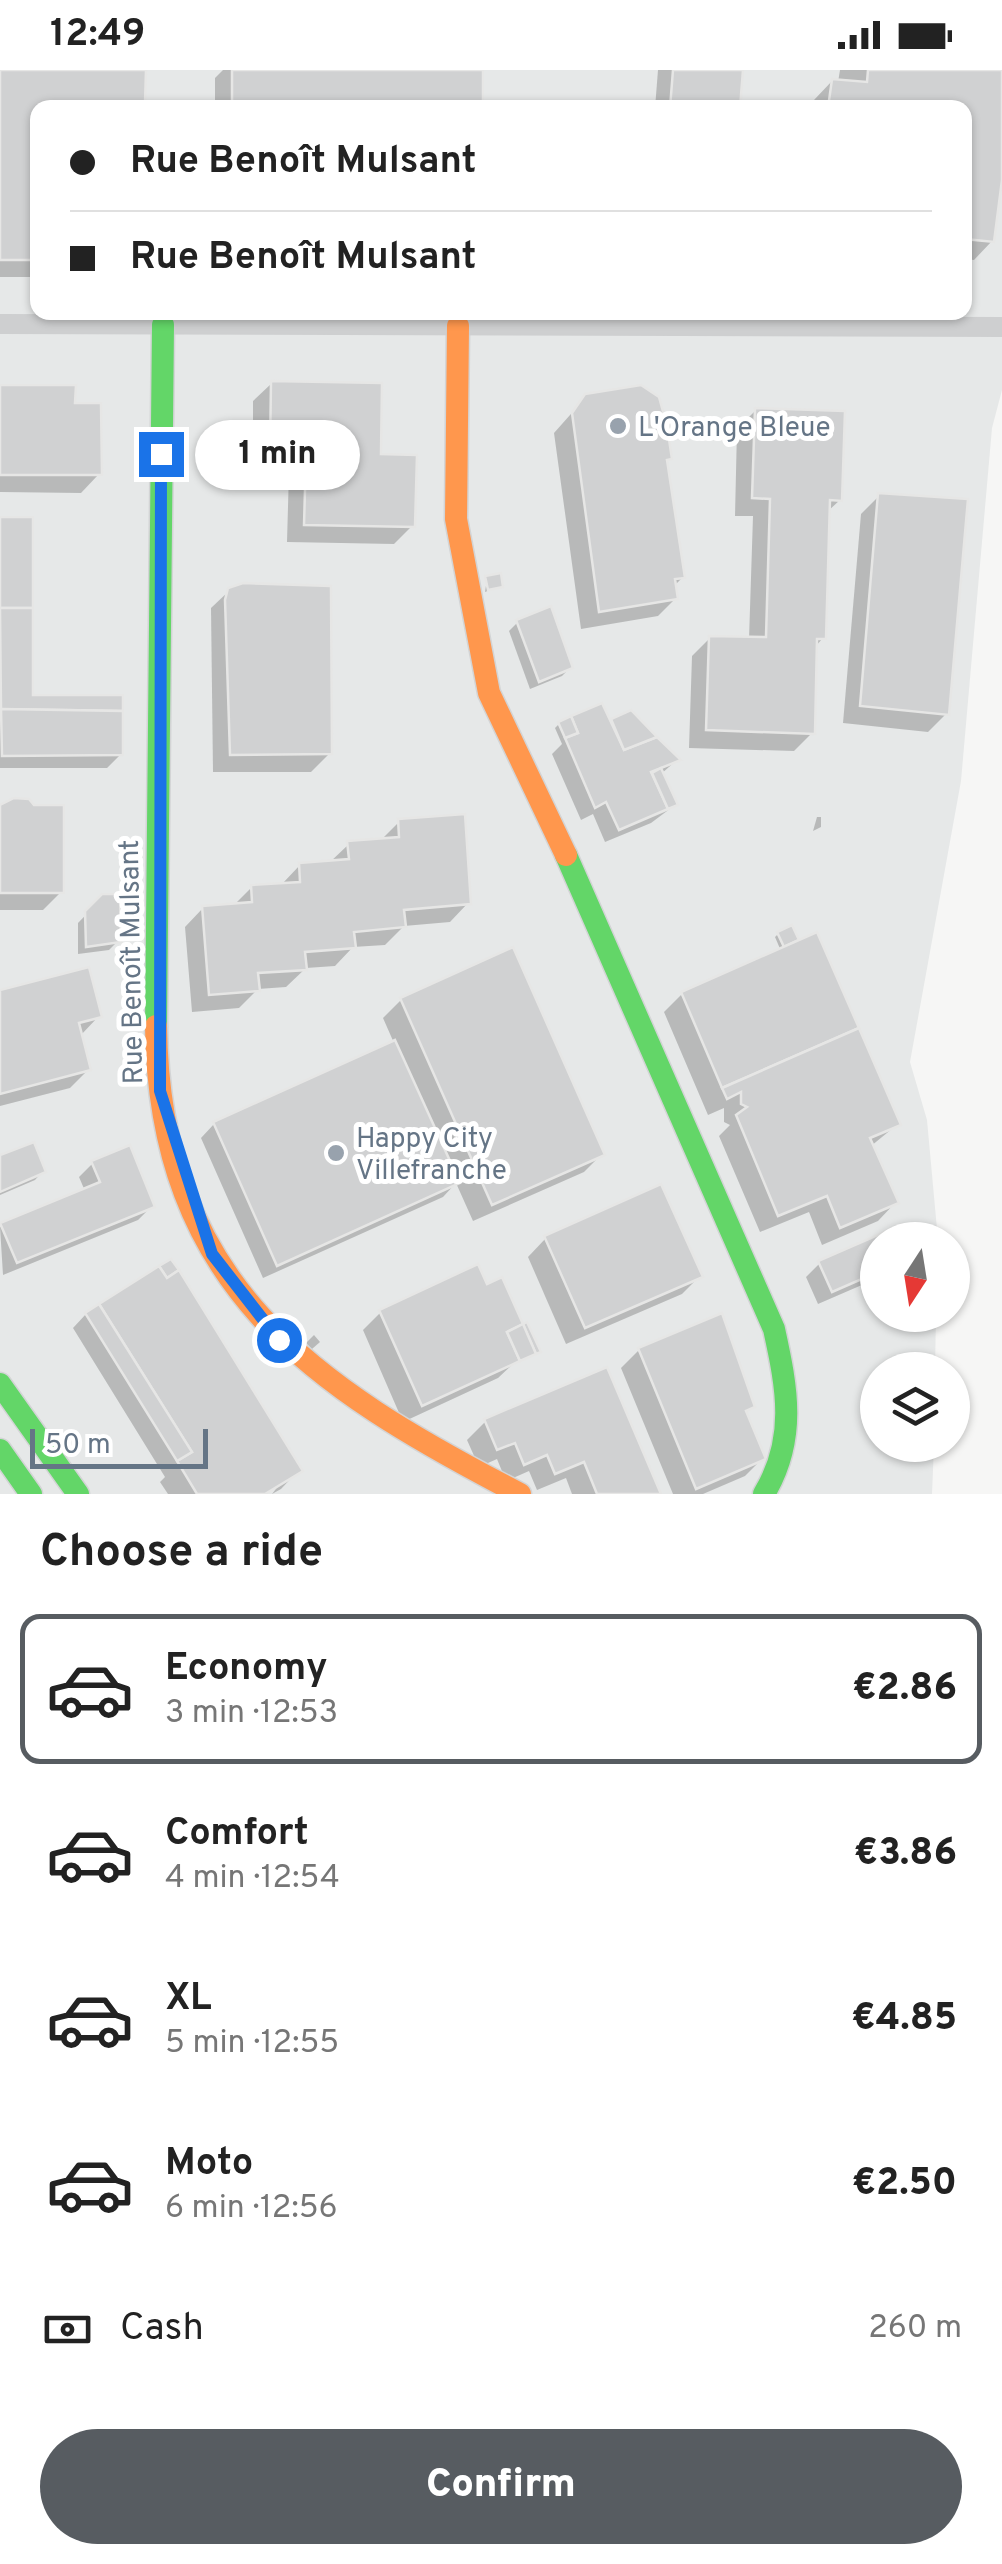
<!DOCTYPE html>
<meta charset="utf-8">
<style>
body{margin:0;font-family:Overpass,sans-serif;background:#f6f6f6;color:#222;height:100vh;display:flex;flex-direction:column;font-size:38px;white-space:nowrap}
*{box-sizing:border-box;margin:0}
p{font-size:32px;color:#767676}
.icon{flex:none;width:55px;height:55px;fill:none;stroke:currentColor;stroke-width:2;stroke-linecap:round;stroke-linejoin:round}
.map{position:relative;height:1424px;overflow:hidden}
.drawer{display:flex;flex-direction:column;background:#fff;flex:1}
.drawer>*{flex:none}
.hud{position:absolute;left:30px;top:30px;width:942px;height:220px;border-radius:20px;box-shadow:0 2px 8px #0004;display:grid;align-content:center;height:220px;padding:0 40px;background:#fff}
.needle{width:65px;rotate:192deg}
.fabs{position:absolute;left:860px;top:1152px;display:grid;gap:20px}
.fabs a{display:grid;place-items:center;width:110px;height:110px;border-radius:50%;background:#fff;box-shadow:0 2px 8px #0004;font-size:50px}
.scale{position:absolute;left:30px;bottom:25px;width:178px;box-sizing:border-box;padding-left:10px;border:5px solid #657586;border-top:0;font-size:28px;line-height:35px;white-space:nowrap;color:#657586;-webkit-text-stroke:8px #fff;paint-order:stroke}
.end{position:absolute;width:45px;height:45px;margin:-22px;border:12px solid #1a73e8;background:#fff;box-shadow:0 0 0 5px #fff}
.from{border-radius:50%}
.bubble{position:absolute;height:70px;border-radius:35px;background:#fff;box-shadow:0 2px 8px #0004;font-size:32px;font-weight:800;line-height:70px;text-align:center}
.hud b{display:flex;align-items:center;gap:35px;height:95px;font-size:38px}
.hud b+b{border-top:2px solid #e0e0e0}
.hud i{width:25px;height:25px;background:#222}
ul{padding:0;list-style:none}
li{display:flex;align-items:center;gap:30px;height:150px;margin:0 20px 15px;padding:0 20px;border:5px solid transparent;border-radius:20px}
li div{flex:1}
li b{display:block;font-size:38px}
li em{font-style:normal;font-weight:800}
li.current{border-color:#575c61}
li>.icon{width:90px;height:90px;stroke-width:1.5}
h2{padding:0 40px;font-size:45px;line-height:120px}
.pay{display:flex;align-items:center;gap:25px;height:110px;padding:0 40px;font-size:38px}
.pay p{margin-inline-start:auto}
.button{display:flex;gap:20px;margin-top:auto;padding:20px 40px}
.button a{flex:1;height:115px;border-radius:60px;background:#575c61;color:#fff;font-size:40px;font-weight:800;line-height:115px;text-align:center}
.status{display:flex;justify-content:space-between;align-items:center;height:70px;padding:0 50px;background:#fff;direction:ltr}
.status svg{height:28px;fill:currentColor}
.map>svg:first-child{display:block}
.built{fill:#e6e8e8;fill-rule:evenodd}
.shadow{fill:#0003}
.building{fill:#d0d1d2;stroke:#e6e6e5;stroke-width:2.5}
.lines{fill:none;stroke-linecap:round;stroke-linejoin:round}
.fast-casing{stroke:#d3d4d5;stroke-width:25}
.slow-casing{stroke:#d3d4d5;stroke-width:25}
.street{stroke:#cecfd0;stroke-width:20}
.fast{stroke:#63d668;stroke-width:22}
.slow{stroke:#ff974d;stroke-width:22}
.route{stroke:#1a73e8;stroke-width:12}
.poi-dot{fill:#98a2ad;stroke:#fff;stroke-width:4}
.labels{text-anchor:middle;stroke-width:10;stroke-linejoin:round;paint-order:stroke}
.poi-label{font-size:28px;fill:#657586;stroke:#fff;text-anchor:start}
.street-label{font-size:28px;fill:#657586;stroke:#fff}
</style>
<div class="status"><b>12:49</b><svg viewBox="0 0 49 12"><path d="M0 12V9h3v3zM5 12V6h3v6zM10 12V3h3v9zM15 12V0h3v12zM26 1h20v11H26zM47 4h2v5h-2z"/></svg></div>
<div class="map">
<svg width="1002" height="1424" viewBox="0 0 1002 1424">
<rect width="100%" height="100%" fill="#f6f6f5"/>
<path class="built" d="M0,0H1002V320L992,358L961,711L910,992L927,1050L938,1170H878V1245H936L935,1300H878V1375H934L932,1424H0ZM38,38H965V242H38Z"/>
<g class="shadow">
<path d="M0,0H143V33L138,38H38V207H0Z"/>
<path d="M223,0H481L480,38H215V8Z"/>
<path d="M658,0H741L738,38H655Z"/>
<path d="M840,0H1002V116L992,171L974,190L965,189V38H813L814,30L832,11L838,12Z"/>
<path d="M272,313L378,386L412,456L394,474L287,472L289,401L253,400V331Z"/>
<path d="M0,318L73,336L99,404L81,423L0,422Z"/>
<path d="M586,327L670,388L665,393L683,507L674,516L676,528L658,546L581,559L554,363Z"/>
<path d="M756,340L840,430L827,442L823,568L815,577L812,663L794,681L689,678L692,586L710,568L749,569L753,446H735L737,359Z"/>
<path d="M879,426L947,643L928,662L843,653L861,444Z"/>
<path d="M0,450L30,628L121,684L107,698H0Z"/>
<path d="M487,509L500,516L485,522Z"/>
<path d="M230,520L330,683L311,702H213L211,538Z"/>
<path d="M518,552L570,598L562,606L530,619L509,561Z"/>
<path d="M612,651L677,690L661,704L671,738L651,753L605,772L593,744L581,750L552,684L562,674L555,658L559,654Z"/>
<path d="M0,737L61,822L43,840H0Z"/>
<path d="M817,747H821V757L813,761Z"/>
<path d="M399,752L468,833L450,852L404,856L385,875L353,877L335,896L306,898L286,917L258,919L239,938L192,942L185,857L203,838L233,836L252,817L282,814L300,795L329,793L349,774L380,771Z"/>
<path d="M104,826L118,871L109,880L78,884V853Z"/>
<path d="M778,864L898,1054L871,1076L896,1132L878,1151L822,1175L809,1142L760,1162L719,1066L730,1055L724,1052V1038L708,1045L664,942L682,924L781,881L775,867Z"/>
<path d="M0,923L99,946L80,966L89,999L70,1018L0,1036Z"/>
<path d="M401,930L602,1084L584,1102L473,1151L456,1113L443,1127L263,1208L201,1068L214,1054L394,973L383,948Z"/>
<path d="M0,1086L43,1101L35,1110L0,1125Z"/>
<path d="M93,1093L152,1136L138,1150L3,1205L0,1157L85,1121L79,1107Z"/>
<path d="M901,1157L907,1170H878V1208L818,1234L806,1207L820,1193Z"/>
<path d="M546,1168L700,1206L682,1224L566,1274L528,1187Z"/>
<path d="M485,1218L538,1281L513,1294L498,1308L403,1352L363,1260L381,1242Z"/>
<path d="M86,1244L299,1400L281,1419L272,1424L282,1411L260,1424H168L160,1412L165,1407L73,1258Z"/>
<path d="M721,1246L752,1336L744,1345L763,1388L745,1406L703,1424H673L621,1298L639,1280Z"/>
<path d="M314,1265L320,1272L312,1279L306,1273Z"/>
<path d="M606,1300L658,1424H572L566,1408L537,1420L529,1401L506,1411L497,1389L479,1397L467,1370L486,1351Z"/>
</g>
<g class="building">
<path d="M0,0H146L145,34L38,38V190H0Z"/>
<rect x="232" y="0" width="251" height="38"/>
<path d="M673,0H743L740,38H670Z"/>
<path d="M868,0H1002V110L994,172L965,169V38H828L832,9L867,12Z"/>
<path d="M271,311L382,313L381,384L417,385L415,457L304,455L306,384L270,383Z"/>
<path d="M0,315H76L75,333H101L102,405H0Z"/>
<path d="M641,315L659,327L667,356L672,389L667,390L685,508L675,509L678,529L599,542L572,343L585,324Z"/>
<path d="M755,338L845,341L842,431L830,430L826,569H817L815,664L706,660L709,566L766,567L770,429L752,428Z"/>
<path d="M878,423L968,429L949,645L860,636Z"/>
<rect x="0" y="447" width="33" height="91"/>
<path d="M501,503L503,517L488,520L485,506Z"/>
<path d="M243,513L331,516L332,684L230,685L225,530L228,518Z"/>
<path d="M551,536L573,598L539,612L516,550Z"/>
<path d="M0,538H33V625H123V641L1,639Z"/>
<path d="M602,633L624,680L657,667L681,690L651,702L668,739L619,760L606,732L595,738L565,668L578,663L571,646Z"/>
<path d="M1,639L123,641V685L2,686Z"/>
<path d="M631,640L657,667L624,680L611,649Z"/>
<path d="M571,646L578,663L565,668L558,652Z"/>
<path d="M661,698L678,735L668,739L652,703Z"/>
<path d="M14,728L29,729L34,735H64V823H0V735Z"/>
<path d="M465,744L471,834L404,840L406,857L354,862L356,878L305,882L307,900L258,903L260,921L209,925L202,836L252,832L251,815L300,812L299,793L349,789L347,771L399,767L398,749Z"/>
<path d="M102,824H120L121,872L86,877L85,841Z"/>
<path d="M792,855L799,870L784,877L777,862Z"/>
<path d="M817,862L859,958L722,1018L681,922Z"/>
<path d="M513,877L605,1085L492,1135L400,928Z"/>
<path d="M89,897L102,947L79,953L91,1000L0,1024V920Z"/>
<path d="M859,958L901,1055L870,1068L899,1133L840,1158L827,1126L778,1146L736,1045L747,1037L741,1034V1022L727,1029L722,1018Z"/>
<path d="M395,970L460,1113L277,1196L213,1052Z"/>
<path d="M34,1072L46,1102L0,1122V1085Z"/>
<path d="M130,1075L155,1137L17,1193L0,1153L100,1112L91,1091Z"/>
<path d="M661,1114L703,1207L585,1258L544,1166Z"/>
<path d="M903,1154L910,1170H878V1202L832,1222L818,1191Z"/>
<path d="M171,1189L179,1200L167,1208L159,1196Z"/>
<path d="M478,1194L487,1214L502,1207L523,1254L507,1262L520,1291L422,1336L379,1240Z"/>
<path d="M159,1196L167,1208L179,1200L303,1401L265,1424H197L177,1391L192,1382L99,1234Z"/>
<path d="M99,1234L192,1382L177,1391L85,1243Z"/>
<path d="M722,1243L755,1337L746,1341L766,1389L696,1419L638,1278Z"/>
<path d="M527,1252L541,1282L536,1284L523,1254Z"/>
<path d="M523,1254L536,1284L520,1291L507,1262Z"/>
<path d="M607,1297L661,1424H597L584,1392L555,1404L547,1385L524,1395L515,1373L497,1380L484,1349Z"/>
</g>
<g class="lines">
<g class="fast-casing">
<g id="fast">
<path d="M566,785L774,1259C787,1318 797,1369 764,1424"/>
<path d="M156,956L163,255"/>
<path d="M0,1314L78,1424"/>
<path d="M0,1380L31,1424"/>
</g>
</g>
<g class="slow-casing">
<g id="slow">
<path d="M458,256L456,449L489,623L566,785"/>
<path d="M156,956C159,1216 312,1316 520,1424"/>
</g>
</g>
<path class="street" d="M0,254L1002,257"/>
<use href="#fast" class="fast"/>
<use href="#slow" class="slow"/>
</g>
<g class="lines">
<path class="route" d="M161,384L160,1021L212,1184L279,1270"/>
</g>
<g class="poi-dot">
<circle cx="618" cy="356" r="10"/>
<circle cx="336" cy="1083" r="10"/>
</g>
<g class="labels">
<g class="poi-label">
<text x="638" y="366">L'Orange Bleue</text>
<text x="356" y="1077">Happy City<tspan x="356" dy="32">Villefranche</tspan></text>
</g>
<g class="street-label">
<text transform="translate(130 892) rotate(-91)" y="10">Rue Benoît Mulsant</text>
</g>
</g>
</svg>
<div class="fabs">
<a><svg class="needle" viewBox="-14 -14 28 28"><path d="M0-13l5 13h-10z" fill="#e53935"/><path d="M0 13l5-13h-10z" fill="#767676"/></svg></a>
<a><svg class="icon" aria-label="layers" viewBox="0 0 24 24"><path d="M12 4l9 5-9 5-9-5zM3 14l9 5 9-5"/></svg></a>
</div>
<div class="scale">50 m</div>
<i class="end from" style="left:279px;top:1270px"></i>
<i class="end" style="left:161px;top:384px"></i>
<div class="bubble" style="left:195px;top:350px;width:165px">1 min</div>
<div class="hud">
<b><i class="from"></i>Rue Benoît Mulsant</b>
<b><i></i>Rue Benoît Mulsant</b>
</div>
</div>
<section class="drawer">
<h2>Choose a ride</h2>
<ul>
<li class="current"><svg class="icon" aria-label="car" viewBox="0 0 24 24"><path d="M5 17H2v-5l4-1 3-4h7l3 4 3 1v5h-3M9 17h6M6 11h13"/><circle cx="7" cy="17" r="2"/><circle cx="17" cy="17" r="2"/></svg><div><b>Economy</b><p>3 min · 12:53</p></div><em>€2.86</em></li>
<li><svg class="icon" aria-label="car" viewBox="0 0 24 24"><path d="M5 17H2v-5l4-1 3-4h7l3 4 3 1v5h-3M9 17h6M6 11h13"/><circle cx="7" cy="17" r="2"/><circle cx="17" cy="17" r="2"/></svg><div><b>Comfort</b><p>4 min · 12:54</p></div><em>€3.86</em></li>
<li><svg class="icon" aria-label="car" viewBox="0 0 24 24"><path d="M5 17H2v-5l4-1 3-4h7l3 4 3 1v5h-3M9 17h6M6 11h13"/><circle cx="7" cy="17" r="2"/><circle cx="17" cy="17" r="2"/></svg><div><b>XL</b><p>5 min · 12:55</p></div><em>€4.85</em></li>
<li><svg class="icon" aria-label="car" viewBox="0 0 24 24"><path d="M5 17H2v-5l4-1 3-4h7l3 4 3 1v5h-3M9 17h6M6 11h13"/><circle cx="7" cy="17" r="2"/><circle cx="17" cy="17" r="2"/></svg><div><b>Moto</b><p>6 min · 12:56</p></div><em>€2.50</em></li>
</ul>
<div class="pay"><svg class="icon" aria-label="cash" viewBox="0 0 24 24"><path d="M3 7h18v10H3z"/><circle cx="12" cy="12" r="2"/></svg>Cash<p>260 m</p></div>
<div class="button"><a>Confirm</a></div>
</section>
